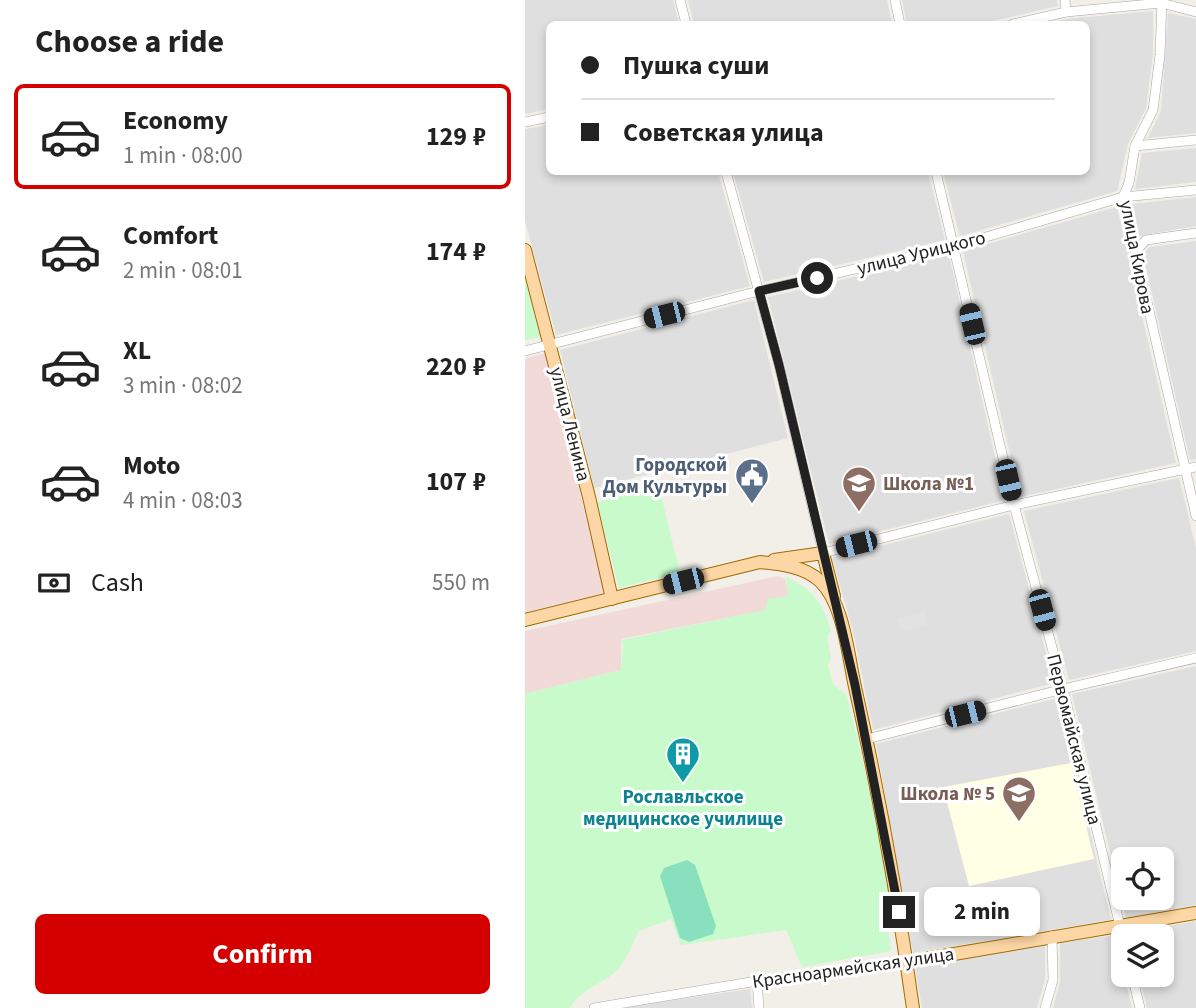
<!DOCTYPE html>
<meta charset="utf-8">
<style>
body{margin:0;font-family:"Source Sans 3",sans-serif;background:#f2f2f2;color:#222;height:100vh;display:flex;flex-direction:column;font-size:26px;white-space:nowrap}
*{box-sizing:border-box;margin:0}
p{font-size:23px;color:#767676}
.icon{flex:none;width:38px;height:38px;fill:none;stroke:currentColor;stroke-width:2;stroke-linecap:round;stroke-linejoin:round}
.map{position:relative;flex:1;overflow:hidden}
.drawer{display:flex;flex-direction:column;background:#fff;width:525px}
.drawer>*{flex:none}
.top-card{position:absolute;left:21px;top:21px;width:544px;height:154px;border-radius:10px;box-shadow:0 4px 10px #0003;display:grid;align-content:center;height:154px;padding:0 35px;background:#fff}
.fabs{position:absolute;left:586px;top:847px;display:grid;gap:14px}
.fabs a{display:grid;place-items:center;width:63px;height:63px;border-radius:10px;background:#fff;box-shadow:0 4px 10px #0003;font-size:35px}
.end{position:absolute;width:32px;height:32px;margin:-16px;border:9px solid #222;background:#fff;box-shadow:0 0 0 4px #fff}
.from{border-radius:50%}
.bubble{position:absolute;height:49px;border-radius:10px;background:#fff;box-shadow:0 4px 10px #0003;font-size:23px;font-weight:700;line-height:49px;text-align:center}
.car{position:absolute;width:21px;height:42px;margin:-21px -10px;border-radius:9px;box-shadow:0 0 5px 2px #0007;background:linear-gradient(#222 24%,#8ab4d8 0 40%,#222 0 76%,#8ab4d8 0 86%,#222 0)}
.top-card b{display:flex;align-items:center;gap:24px;height:66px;font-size:26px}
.top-card b+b{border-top:2px solid #e0e0e0}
.top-card i{width:18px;height:18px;background:#222}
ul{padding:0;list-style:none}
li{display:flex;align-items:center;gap:21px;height:105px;margin:0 14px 10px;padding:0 21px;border:4px solid transparent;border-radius:10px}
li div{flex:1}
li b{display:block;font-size:26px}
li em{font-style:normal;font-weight:700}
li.current{border-color:#d40000}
li>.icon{width:63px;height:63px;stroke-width:1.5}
h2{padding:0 35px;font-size:32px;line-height:84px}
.pay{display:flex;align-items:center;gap:18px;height:77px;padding:0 35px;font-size:26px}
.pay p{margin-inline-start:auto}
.action{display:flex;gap:14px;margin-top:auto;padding:14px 35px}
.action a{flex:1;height:80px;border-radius:10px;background:#d40000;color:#fff;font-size:28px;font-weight:700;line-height:80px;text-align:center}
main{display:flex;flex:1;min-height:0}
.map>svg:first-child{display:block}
.residential{fill:#e0dfdf;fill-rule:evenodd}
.commercial{fill:#f2dad9}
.education{fill:#ffffe5}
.park{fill:#c8facc}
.pitch{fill:#88e0be}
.parking{fill:#e2e2e2}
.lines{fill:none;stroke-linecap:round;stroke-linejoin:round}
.minor-casing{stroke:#a9a9a9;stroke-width:10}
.major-casing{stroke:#a06b00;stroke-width:14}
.minor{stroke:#fff;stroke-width:9}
.major{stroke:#fcd6a4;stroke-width:12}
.route{stroke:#222;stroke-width:9}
.labels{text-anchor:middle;stroke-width:6;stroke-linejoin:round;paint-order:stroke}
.street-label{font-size:19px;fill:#222;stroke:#fff}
.service-label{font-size:19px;font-weight:bold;fill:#4e5e75;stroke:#fff;text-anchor:end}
.education-label{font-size:19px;font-weight:bold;fill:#785e54;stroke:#fff;text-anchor:start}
.culture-label{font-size:19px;font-weight:bold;fill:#0d838f;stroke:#fff}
</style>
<main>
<section class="drawer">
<h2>Choose a ride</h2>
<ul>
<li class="current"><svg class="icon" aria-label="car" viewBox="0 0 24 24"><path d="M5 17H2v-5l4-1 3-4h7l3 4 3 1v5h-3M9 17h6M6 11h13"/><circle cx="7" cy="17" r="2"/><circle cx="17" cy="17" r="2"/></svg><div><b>Economy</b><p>1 min · 08:00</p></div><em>129 ₽</em></li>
<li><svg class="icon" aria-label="car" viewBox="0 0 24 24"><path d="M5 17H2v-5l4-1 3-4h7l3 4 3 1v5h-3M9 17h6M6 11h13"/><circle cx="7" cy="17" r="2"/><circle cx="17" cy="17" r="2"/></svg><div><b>Comfort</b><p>2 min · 08:01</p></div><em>174 ₽</em></li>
<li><svg class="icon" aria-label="car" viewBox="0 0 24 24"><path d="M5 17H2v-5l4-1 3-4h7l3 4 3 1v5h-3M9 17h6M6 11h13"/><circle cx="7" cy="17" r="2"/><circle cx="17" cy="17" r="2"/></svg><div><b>XL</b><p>3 min · 08:02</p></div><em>220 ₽</em></li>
<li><svg class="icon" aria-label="car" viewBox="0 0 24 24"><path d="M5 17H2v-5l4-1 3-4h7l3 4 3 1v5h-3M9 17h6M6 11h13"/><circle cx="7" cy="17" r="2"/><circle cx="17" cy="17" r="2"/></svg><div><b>Moto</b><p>4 min · 08:03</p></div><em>107 ₽</em></li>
</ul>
<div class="pay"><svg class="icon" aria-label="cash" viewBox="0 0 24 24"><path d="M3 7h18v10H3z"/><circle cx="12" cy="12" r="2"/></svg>Cash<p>550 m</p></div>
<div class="action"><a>Confirm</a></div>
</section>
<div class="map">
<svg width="671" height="1008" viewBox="0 0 671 1008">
<rect width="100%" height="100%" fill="#f2efe9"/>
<g class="residential">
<path d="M0,0H148L154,24H24V109L0,114Z"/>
<path d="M163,0H362L367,24H169Z"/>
<path d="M377,0H532L533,6L455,24H382Z"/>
<path d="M628,11V54L621,108L603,144L592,191L435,236L418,172H562V24H521L543,19Z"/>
<path d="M643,13L671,19V133L623,138L636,111Z"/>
<path d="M24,125V172H193L225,286L31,335L0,221V129Z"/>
<path d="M671,148V182L610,189L617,153Z"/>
<path d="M208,172H403L420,240L239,282Z"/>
<path d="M671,197V226L614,236L607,204Z"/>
<path d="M592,207L651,463L495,497L438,251Z"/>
<path d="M671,241V459L665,460L618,254L625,247Z"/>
<path d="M424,255L480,500L304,544L243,297Z"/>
<path d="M229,300L263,438L69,488L35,350Z"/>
<path d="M654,478L671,548V651L544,680L499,511Z"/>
<path d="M484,514L529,683L348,730L328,631L307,558Z"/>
<path d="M671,666V905L601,918L547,694ZM598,859H637V898H598Z"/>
<path d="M533,698L586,920L388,953L351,744Z"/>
<path d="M671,921V1008H622L614,975H637V936H606L605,932Z"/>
<path d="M590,935L607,1008H528L535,982V943Z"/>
<path d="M520,945V979L512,1008H397L390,968Z"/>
<path d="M225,989L227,1008H96Z"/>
</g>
<g class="commercial">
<path d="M20,353L80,593L0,612V359Z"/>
<path d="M253,576L260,579L264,596L241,610L96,639V670L0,694V631Z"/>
</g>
<path class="education" d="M546,763L569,859L444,886L418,787Z"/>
<g class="park">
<path d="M0,277L15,337L0,340Z"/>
<path d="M134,487L155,573L94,588L72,502Z"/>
<path d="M261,577C287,588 299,604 306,631L302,637L306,659L303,665L308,684L322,696L341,775L369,909L362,919L366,951L277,967L261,930L156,945L146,919L114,931C106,944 101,965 88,974C73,986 55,990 45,1008H0V694L96,670L98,645L96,640L240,610L243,599L263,596Z"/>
</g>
<path class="pitch" d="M162,860L170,865L191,926L188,934L164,942L155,938L135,876L139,868Z"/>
<path class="parking" d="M400,612L403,625L376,631L373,618Z"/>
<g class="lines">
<g class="minor-casing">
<g id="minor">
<path d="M155,0L161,24"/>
<path d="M370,0L375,24"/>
<path d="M540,0L541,12"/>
<path d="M637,0L635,55L628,110L610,146L604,183L598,197L671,516"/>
<path d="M488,24L541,12L636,3L671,12"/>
<path d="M0,122L24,117"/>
<path d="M610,146L671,140"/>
<path d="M201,172L254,365L298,553L489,505L671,467"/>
<path d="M411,172L489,505L538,689L598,939"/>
<path d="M610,252L621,240L671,233"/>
<path d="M0,351L234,291L430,246L598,197L671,190"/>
<path d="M342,739L538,689L671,658"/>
<path d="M607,975L615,1008"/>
<path d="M232,981L234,1008"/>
<path d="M69,1008L232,981L382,962"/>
<path d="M520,1008L528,980L527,936"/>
</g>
</g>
<g class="major-casing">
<g id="major">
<path d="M0,250L64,497L87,599"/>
<path d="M249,560L298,553L309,596"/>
<path d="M0,620L235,562C255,564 279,566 295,581C319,604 323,655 330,687C354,793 373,900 388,1008"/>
<path d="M382,962L671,913"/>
</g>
</g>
<use href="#minor" class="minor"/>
<use href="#major" class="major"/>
</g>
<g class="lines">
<path class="route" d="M292,278L234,291L254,365L330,685L374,912"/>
</g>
<defs>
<g id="civic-pin" transform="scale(1.75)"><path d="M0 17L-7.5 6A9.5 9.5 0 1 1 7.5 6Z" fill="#5c6f8a" stroke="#fff"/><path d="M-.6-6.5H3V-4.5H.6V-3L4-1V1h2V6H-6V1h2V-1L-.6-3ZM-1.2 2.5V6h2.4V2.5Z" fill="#fff"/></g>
<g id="school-pin" transform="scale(1.75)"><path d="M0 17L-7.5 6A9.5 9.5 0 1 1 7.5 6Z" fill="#8d6e63" stroke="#fff"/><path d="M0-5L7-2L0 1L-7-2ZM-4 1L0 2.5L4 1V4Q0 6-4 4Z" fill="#fff"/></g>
<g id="building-pin" transform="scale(1.75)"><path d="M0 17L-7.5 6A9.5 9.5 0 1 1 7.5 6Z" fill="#0f9aa8" stroke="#fff"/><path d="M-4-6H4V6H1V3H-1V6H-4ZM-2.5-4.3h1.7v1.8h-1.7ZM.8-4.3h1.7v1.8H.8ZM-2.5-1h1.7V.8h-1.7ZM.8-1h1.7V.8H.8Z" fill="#fff"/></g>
</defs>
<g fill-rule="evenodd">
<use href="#civic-pin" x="227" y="475"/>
<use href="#school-pin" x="334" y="483"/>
<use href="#building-pin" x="158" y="754"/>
<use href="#school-pin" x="494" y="793"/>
</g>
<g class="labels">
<g class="street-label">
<text transform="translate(396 252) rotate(-14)" y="7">улица Урицкого</text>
<text transform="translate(613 257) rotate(79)" y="7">улица Кирова</text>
<text transform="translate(46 424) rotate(76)" y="7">улица Ленина</text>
<text transform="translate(550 739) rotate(76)" y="7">Первомайская улица</text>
<text transform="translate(328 967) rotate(-8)" y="7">Красноармейская улица</text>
</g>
<g class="service-label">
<text x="202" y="471">Городской<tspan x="202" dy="22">Дом Культуры</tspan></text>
</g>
<g class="education-label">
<text x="358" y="490">Школа №1</text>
<text x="470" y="800" text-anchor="end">Школа № 5</text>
</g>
<g class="culture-label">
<text x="158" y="803">Рославльское<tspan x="158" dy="22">медицинское училище</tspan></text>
</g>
</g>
</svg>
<div class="fabs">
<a><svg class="icon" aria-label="locate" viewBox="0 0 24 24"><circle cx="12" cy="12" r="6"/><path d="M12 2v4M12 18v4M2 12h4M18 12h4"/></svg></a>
<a><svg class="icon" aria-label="layers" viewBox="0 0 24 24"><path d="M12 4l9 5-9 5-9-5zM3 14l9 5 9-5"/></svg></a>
</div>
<i class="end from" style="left:292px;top:278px"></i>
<i class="end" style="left:374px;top:912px"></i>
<div class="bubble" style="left:399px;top:887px;width:116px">2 min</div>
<i class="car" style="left:139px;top:315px;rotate:256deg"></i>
<i class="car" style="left:447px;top:324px;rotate:347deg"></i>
<i class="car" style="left:483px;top:480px;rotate:167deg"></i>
<i class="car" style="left:331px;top:544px;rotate:256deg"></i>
<i class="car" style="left:158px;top:581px;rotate:256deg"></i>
<i class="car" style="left:517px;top:610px;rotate:165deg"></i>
<i class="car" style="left:440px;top:714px;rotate:76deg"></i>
<div class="top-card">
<b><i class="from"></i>Пушка суши</b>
<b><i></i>Советская улица</b>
</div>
</div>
</main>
